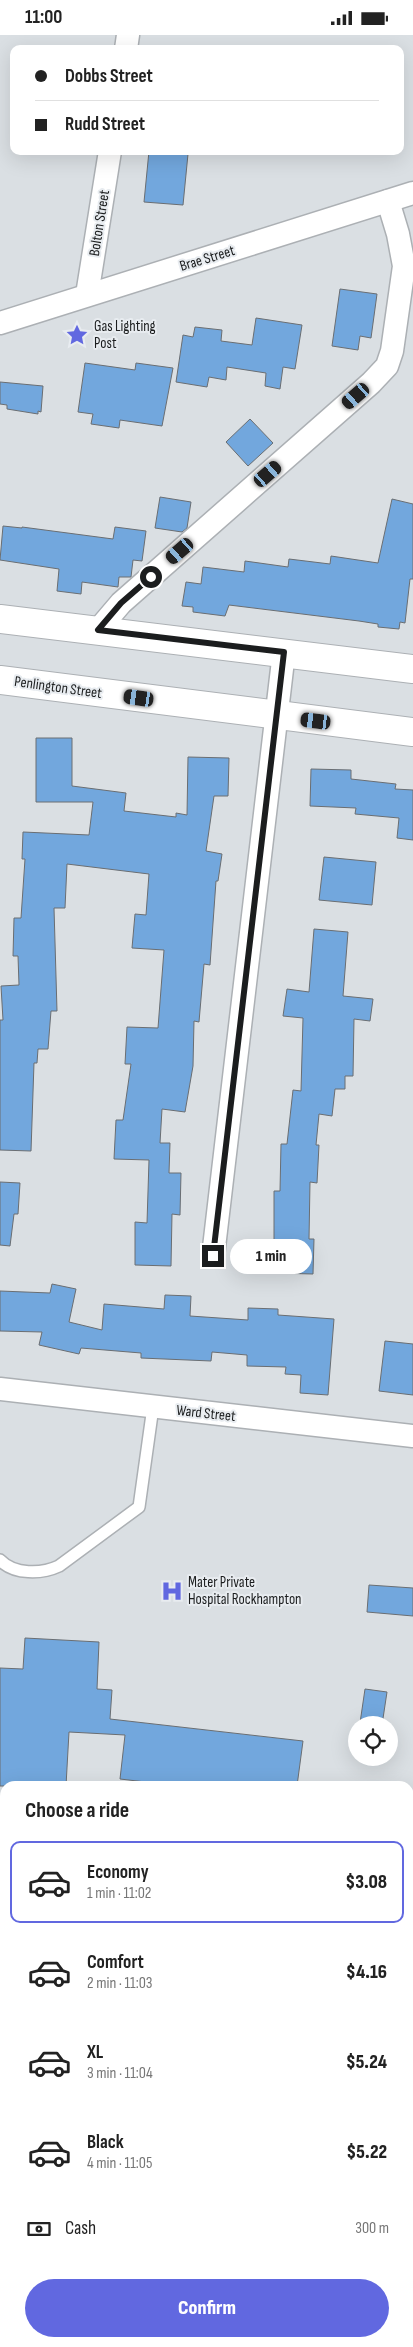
<!DOCTYPE html>
<meta charset="utf-8">
<style>
body{margin:0;font-family:"Sofia Sans Condensed",sans-serif;background:#f6f6f6;color:#222;height:100vh;display:flex;flex-direction:column;font-size:19px;white-space:nowrap}
*{box-sizing:border-box;margin:0}
p{font-size:16px;color:#767676}
.icon{flex:none;width:28px;height:28px;fill:none;stroke:currentColor;stroke-width:2;stroke-linecap:round;stroke-linejoin:round}
.map{position:relative;flex:1;overflow:hidden}
.panel{position:absolute;left:0px;top:1746px;width:414px;height:566px;display:flex;flex-direction:column;background:#fff;border-radius:15px 15px 0 0;box-shadow:0 5px 20px #0002}
.panel>*{flex:none}
.guide{position:absolute;left:10px;top:10px;width:394px;height:110px;border-radius:10px;box-shadow:0 5px 20px #0002;display:grid;align-content:center;height:110px;padding:0 25px;background:#fff}
.controls{position:absolute;left:348px;top:1681px;display:grid;gap:10px}
.controls a{display:grid;place-items:center;width:50px;height:50px;border-radius:50%;background:#fff;box-shadow:0 5px 20px #0002;font-size:25px}
.end{position:absolute;width:22px;height:22px;margin:-11px;border:6px solid #1b1d1e;background:#fff;box-shadow:0 0 0 2px #fff}
.from{border-radius:50%}
.bubble{position:absolute;height:35px;border-radius:18px;background:#fff;box-shadow:0 5px 20px #0002;font-size:16px;font-weight:800;line-height:35px;text-align:center}
.car{position:absolute;width:15px;height:30px;margin:-15px -8px;border-radius:6px;box-shadow:0 0 4px 1px #0007;background:linear-gradient(#222 24%,#8ab4d8 0 40%,#222 0 76%,#8ab4d8 0 86%,#222 0)}
.guide b{display:flex;align-items:center;gap:18px;height:48px;font-size:19px}
.guide b+b{border-top:1px solid #e0e0e0}
.guide i{width:12px;height:12px;background:#222}
ul{padding:0;list-style:none}
li{display:flex;align-items:center;gap:15px;height:82px;margin:0 10px 8px;padding:0 15px;border:2px solid transparent;border-radius:10px}
li div{flex:1}
li b{display:block;font-size:19px}
li em{font-style:normal;font-weight:800}
li.selected{border-color:#6168e0}
li>.icon{width:45px;height:45px;stroke-width:1.5}
h2{padding:0 25px;font-size:22px;line-height:60px}
.pay{display:flex;align-items:center;gap:12px;height:55px;padding:0 25px;font-size:19px}
.pay p{margin-inline-start:auto}
.cta{display:flex;gap:10px;margin-top:auto;padding:10px 25px}
.cta a{flex:1;height:58px;border-radius:30px;background:#6168e0;color:#fff;font-size:20px;font-weight:800;line-height:58px;text-align:center}
.status{display:flex;justify-content:space-between;align-items:center;height:35px;padding:0 25px;background:#fff;direction:ltr}
.status svg{height:14px;fill:currentColor}
.map>svg:first-child{display:block}
.building{fill:#72a7dd;stroke:#6a6e72}
.lines{fill:none;stroke-linecap:round;stroke-linejoin:round}
.lane-casing{stroke:#acb0b4;stroke-width:14}
.street-casing{stroke:#acb0b4;stroke-width:25}
.secondary-casing{stroke:#acb0b4;stroke-width:30}
.lane{stroke:#fff;stroke-width:11}
.street{stroke:#fff;stroke-width:22}
.secondary{stroke:#fff;stroke-width:28}
.route{stroke:#1b1d1e;stroke-width:6}
.labels{text-anchor:middle;stroke-width:4;stroke-linejoin:round;paint-order:stroke}
.street-label{font-size:15px;fill:#1b1d1e;stroke:#e8ecf0}
.poi-label{font-size:15px;fill:#1b1d1e;stroke:#e8ecf0;text-anchor:start}
</style>
<div class="status"><b>11:00</b><svg viewBox="0 0 49 12"><path d="M0 12V9h3v3zM5 12V6h3v6zM10 12V3h3v9zM15 12V0h3v12zM26 1h20v11H26zM47 4h2v5h-2z"/></svg></div>
<div class="map">
<svg width="413" height="2312" viewBox="0 0 413 2312">
<rect width="100%" height="100%" fill="#dadfe3"/>
<g class="building">
<path d="M149,116L188,119L183,170L144,167Z"/>
<path d="M340,254L377,259L371,303L360,301L358,315L332,311Z"/>
<path d="M256,283L302,290L295,334L283,332L280,354L265,351L266,338L227,332L226,345L209,342L207,352L176,347L183,300L193,302L195,292L222,295L221,306L252,310Z"/>
<path d="M85,328L135,335L136,328L173,333L162,391L120,385L119,393L91,389L93,379L78,377Z"/>
<path d="M0,347L43,351L41,377L38,376V379L7,374V370L0,369Z"/>
<path d="M250,384L273,408L248,431L226,407Z"/>
<path d="M160,462L191,467L187,493L182,497L155,493Z"/>
<path d="M392,464L413,469V544H410L405,588L400,587L399,594L378,592V589L359,586L229,570L225,581L193,577V572L182,571L186,547L201,549L203,532L244,537L245,526L288,532L289,524L330,529L331,521L378,528Z"/>
<path d="M3,491L22,493V492L113,504L115,492L146,496L142,526L133,525L131,542H119L118,552L82,547L81,559L57,556L59,534L0,525Z"/>
<path d="M36,703H72V751L126,758L124,776L176,782V778L187,780L188,722L229,723L228,761H214L206,816L222,819L218,846H216L210,930L204,929L199,987L194,986L193,1031L185,1077L162,1074L160,1108H170L169,1138H181L180,1180L172,1179L171,1231L135,1230V1187L147,1188L149,1125L114,1124L116,1085H123L131,1029H125L127,992L158,993L164,915L132,913L135,879L146,880L149,839L67,829L65,873H54L57,976H51L48,1014H38L37,1028H34L31,1116L0,1115V985H3L1,951L19,950L18,921H13L14,883H21L25,824H22L23,797L89,800L93,767H36Z"/>
<path d="M311,734L351,735V744L396,749L395,754L413,755V805L397,803L399,783L355,779L356,773L310,771Z"/>
<path d="M324,822L376,827L372,870L319,865Z"/>
<path d="M314,894L348,897L343,961L373,964L370,986L354,984L353,1041H345V1054H335L332,1081L319,1079L316,1110H319L317,1148L310,1147L309,1204H314L313,1239L274,1238V1156H280L281,1109H287L293,1055L301,1056L303,983L283,981L287,954L309,957Z"/>
<path d="M0,1147L20,1148L18,1179H14L10,1211L0,1210Z"/>
<path d="M52,1249L76,1254L69,1287L102,1295L104,1269L164,1274L165,1260L191,1261L190,1281L248,1285V1273L278,1274V1280L334,1284L328,1360L300,1358L301,1340L285,1339L286,1332L247,1331V1320L212,1317L211,1326L141,1323V1318L81,1313L79,1319L39,1310L42,1297L0,1296V1256L50,1258Z"/>
<path d="M385,1306L413,1309V1360L379,1356Z"/>
<path d="M369,1550L413,1553V1581L367,1577Z"/>
<path d="M25,1603L99,1607L97,1654L112,1655L110,1684L303,1706L297,1751L277,1748V1751H180L120,1744L125,1700L69,1697L66,1751H0V1633L23,1634Z"/>
<path d="M365,1654L387,1657L382,1690L360,1688Z"/>
</g>
<g class="lines">
<g class="lane-casing">
<path id="lane" d="M0,1525C14,1540 42,1539 59,1531L139,1472L153,1372"/>
</g>
<g class="street-casing">
<g id="street">
<path d="M126,14L128,0"/>
<path d="M87,260L110,116"/>
<path d="M0,288L413,158"/>
<path d="M98,595L121,568L371,348L387,331L392,316L404,231L398,199L388,166"/>
<path d="M213,1221L284,617"/>
<path d="M0,1354L413,1401"/>
<path d="M0,1781L5,1782"/>
<path d="M409,1834H413"/>
</g>
</g>
<g class="secondary-casing">
<g id="secondary">
<path d="M0,584L413,634"/>
<path d="M0,645L413,697"/>
</g>
</g>
<use href="#lane" class="lane"/>
<use href="#street" class="street"/>
<use href="#secondary" class="secondary"/>
</g>
<g class="lines">
<path class="route" d="M151,542L121,568L98,595L284,617L213,1221"/>
</g>
<defs>
<g id="sight-bare" transform="scale(1.725)"><path d="M0-6L1.8-2.2L6-1.7L2.9 1.2L3.7 5.4L0 3.3L-3.7 5.4L-2.9 1.2L-6-1.7L-1.8-2.2Z" fill="#6168e0" stroke="#e8ecf0" stroke-width="2.5" paint-order="stroke"/></g>
<g id="hospital-bare" transform="scale(1.725)"><path d="M-5-5h3v3.5h4V-5h3V5h-3V1.5h-4V5h-3Z" fill="#6168e0" stroke="#e8ecf0" stroke-width="2.5" paint-order="stroke"/></g>
</defs>
<g fill-rule="evenodd">
<use href="#sight-bare" x="77" y="300"/>
<use href="#hospital-bare" x="172" y="1556"/>
</g>
<g class="labels">
<g class="street-label">
<text transform="translate(99 188) rotate(-81)" y="5">Bolton Street</text>
<text transform="translate(207 223) rotate(-17)" y="5">Brae Street</text>
<text transform="translate(58 652) rotate(8)" y="5">Penlington Street</text>
<text transform="translate(206 1378) rotate(6)" y="5">Ward Street</text>
</g>
<g class="poi-label">
<text x="94" y="296">Gas Lighting<tspan x="94" dy="17">Post</tspan></text>
<text x="188" y="1552">Mater Private<tspan x="188" dy="17">Hospital Rockhampton</tspan></text>
</g>
</g>
</svg>
<div class="controls">
<a><svg class="icon" aria-label="locate" viewBox="0 0 24 24"><circle cx="12" cy="12" r="6"/><path d="M12 2v4M12 18v4M2 12h4M18 12h4"/></svg></a>
</div>
<i class="end from" style="left:151px;top:542px"></i>
<i class="end" style="left:213px;top:1221px"></i>
<div class="bubble" style="left:230px;top:1204px;width:82px">1 min</div>
<i class="car" style="left:356px;top:361px;rotate:229deg"></i>
<i class="car" style="left:268px;top:439px;rotate:49deg"></i>
<i class="car" style="left:180px;top:516px;rotate:229deg"></i>
<i class="car" style="left:139px;top:663px;rotate:278deg"></i>
<i class="car" style="left:316px;top:686px;rotate:277deg"></i>
<div class="guide">
<b><i class="from"></i>Dobbs Street</b>
<b><i></i>Rudd Street</b>
</div>
<section class="panel">
<h2>Choose a ride</h2>
<ul>
<li class="selected"><svg class="icon" aria-label="car" viewBox="0 0 24 24"><path d="M5 17H2v-5l4-1 3-4h7l3 4 3 1v5h-3M9 17h6M6 11h13"/><circle cx="7" cy="17" r="2"/><circle cx="17" cy="17" r="2"/></svg><div><b>Economy</b><p>1 min · 11:02</p></div><em>$3.08</em></li>
<li><svg class="icon" aria-label="car" viewBox="0 0 24 24"><path d="M5 17H2v-5l4-1 3-4h7l3 4 3 1v5h-3M9 17h6M6 11h13"/><circle cx="7" cy="17" r="2"/><circle cx="17" cy="17" r="2"/></svg><div><b>Comfort</b><p>2 min · 11:03</p></div><em>$4.16</em></li>
<li><svg class="icon" aria-label="car" viewBox="0 0 24 24"><path d="M5 17H2v-5l4-1 3-4h7l3 4 3 1v5h-3M9 17h6M6 11h13"/><circle cx="7" cy="17" r="2"/><circle cx="17" cy="17" r="2"/></svg><div><b>XL</b><p>3 min · 11:04</p></div><em>$5.24</em></li>
<li><svg class="icon" aria-label="car" viewBox="0 0 24 24"><path d="M5 17H2v-5l4-1 3-4h7l3 4 3 1v5h-3M9 17h6M6 11h13"/><circle cx="7" cy="17" r="2"/><circle cx="17" cy="17" r="2"/></svg><div><b>Black</b><p>4 min · 11:05</p></div><em>$5.22</em></li>
</ul>
<div class="pay"><svg class="icon" aria-label="cash" viewBox="0 0 24 24"><path d="M3 7h18v10H3z"/><circle cx="12" cy="12" r="2"/></svg>Cash<p>300 m</p></div>
<div class="cta"><a>Confirm</a></div>
</section>
</div>
